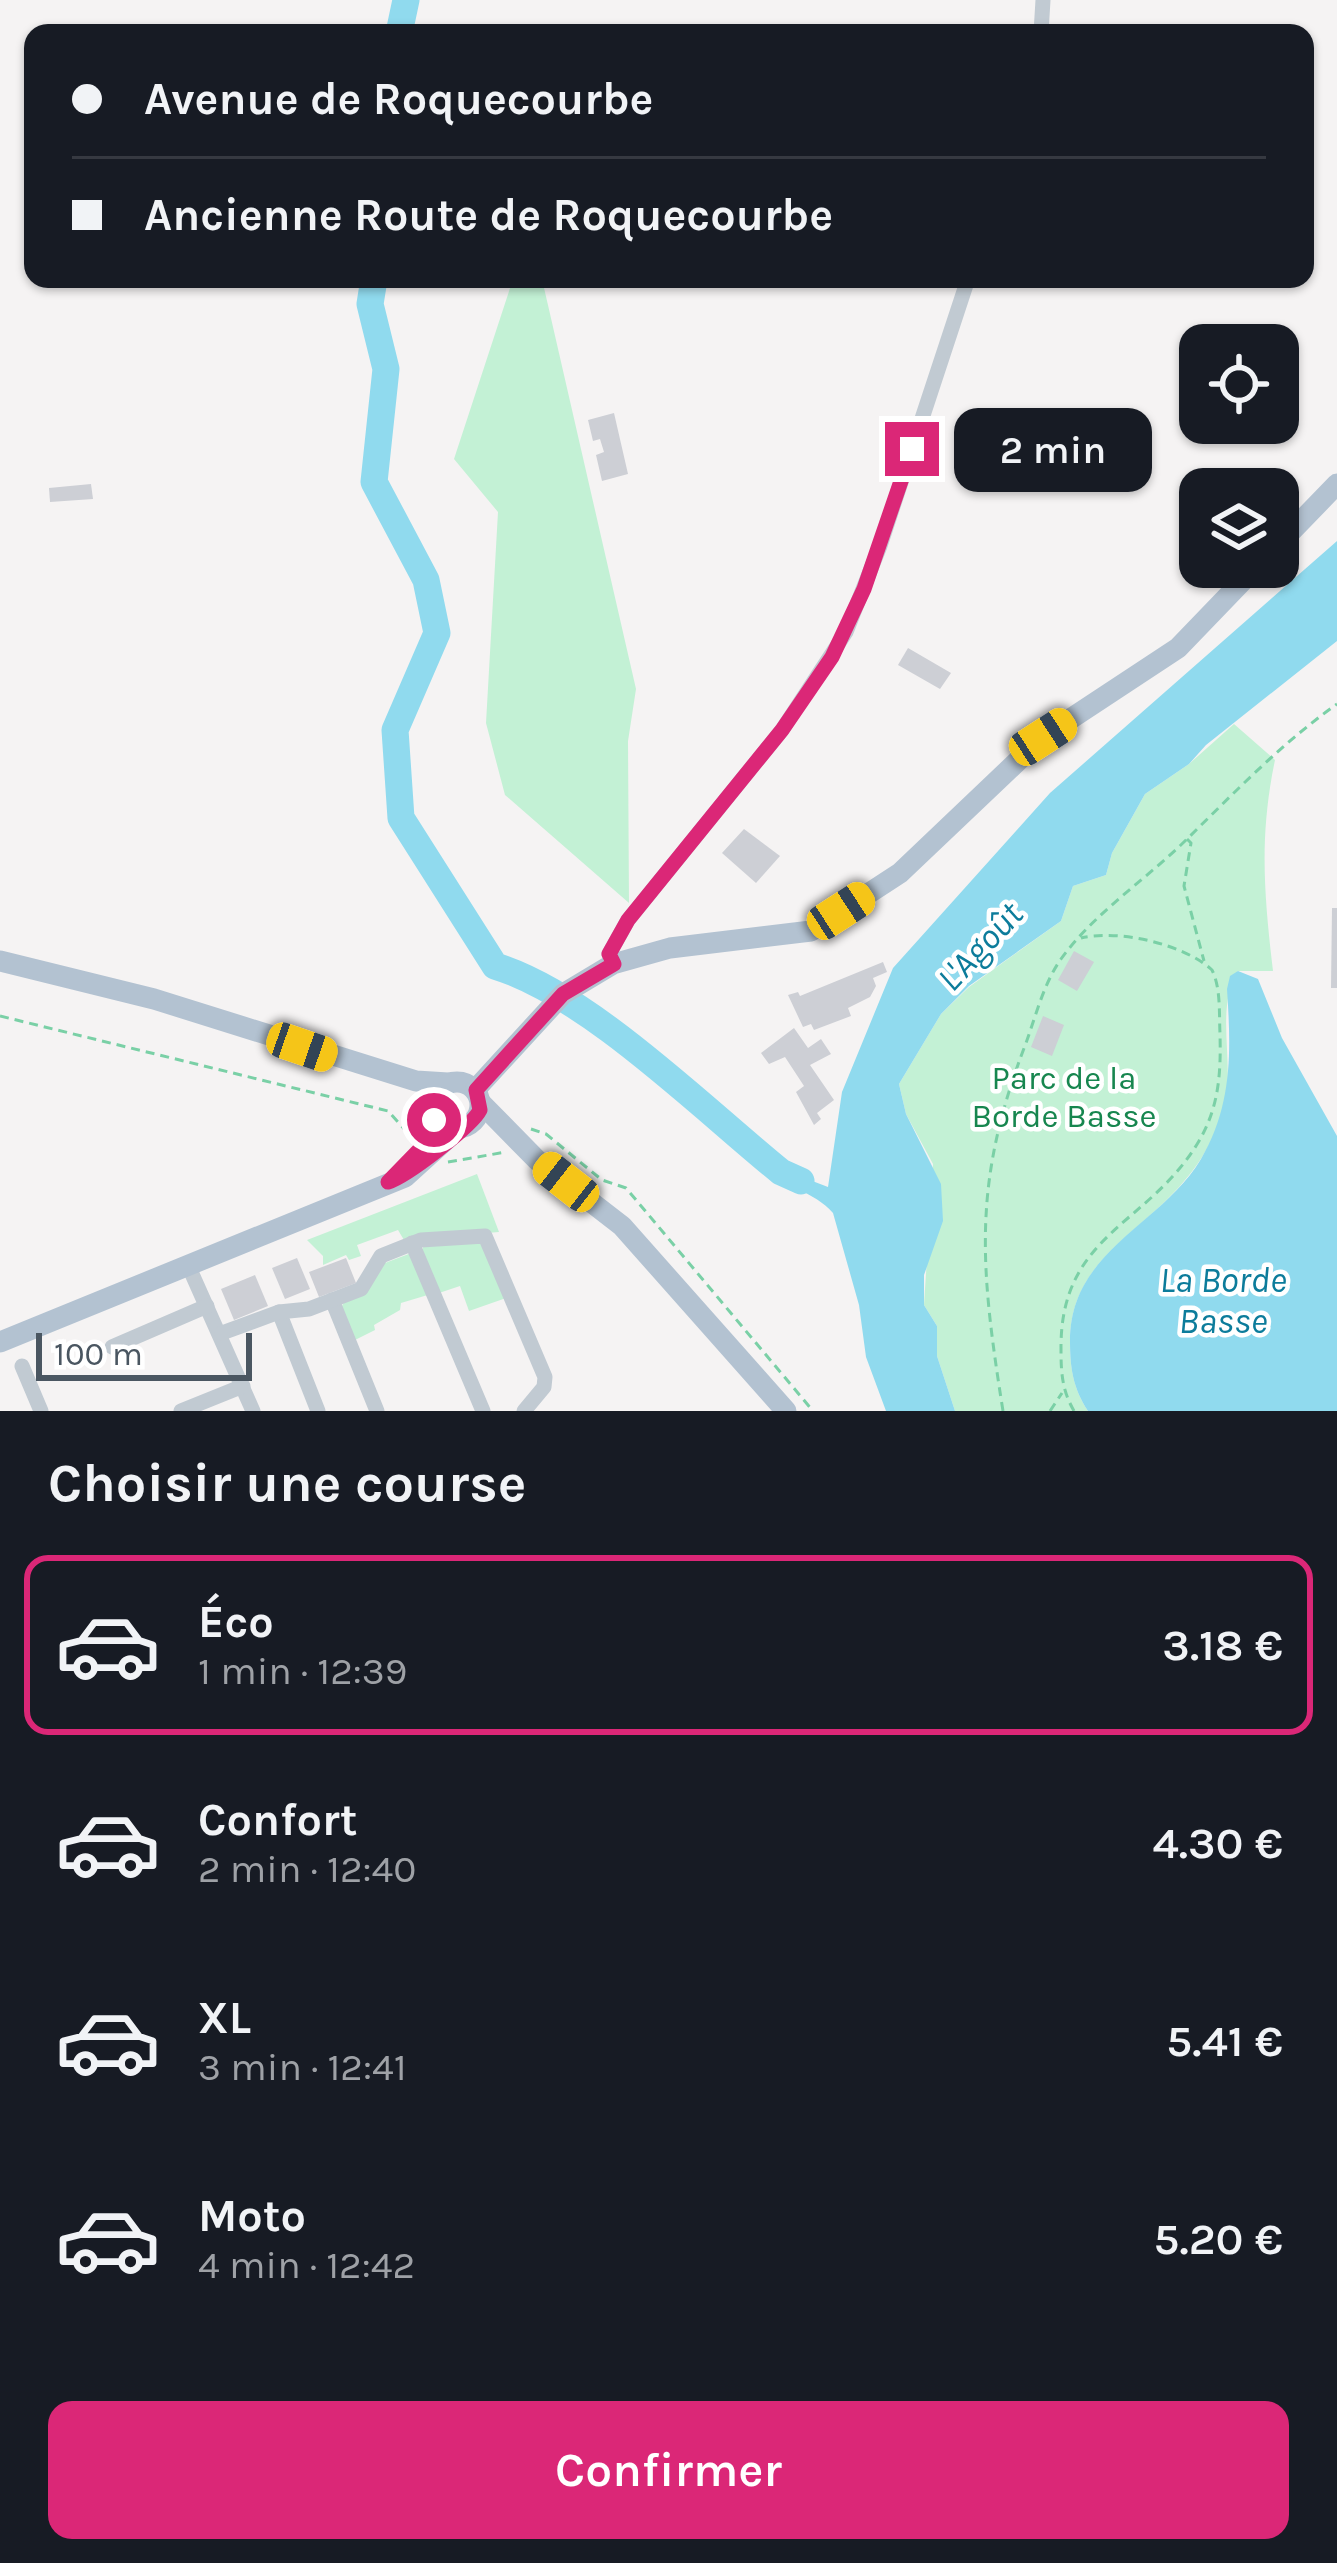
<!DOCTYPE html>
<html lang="fr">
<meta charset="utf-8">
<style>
body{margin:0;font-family:Karla,sans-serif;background:#20242c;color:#f1f3f6;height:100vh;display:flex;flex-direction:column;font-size:45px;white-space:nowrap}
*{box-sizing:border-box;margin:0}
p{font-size:39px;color:#9ea1a6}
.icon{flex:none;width:66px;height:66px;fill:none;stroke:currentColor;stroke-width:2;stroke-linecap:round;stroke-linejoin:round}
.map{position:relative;height:1411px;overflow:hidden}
.panel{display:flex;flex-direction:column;background:#171b24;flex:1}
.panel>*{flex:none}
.banner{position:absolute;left:24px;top:24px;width:1290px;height:264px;border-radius:24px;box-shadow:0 3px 9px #0004;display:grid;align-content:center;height:264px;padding:0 48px;background:#171b24}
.controls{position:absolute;left:1179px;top:324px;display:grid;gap:24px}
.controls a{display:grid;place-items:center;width:120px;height:120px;border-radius:24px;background:#171b24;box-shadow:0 3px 9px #0004;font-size:60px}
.scale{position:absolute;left:36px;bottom:30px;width:216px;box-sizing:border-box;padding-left:12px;border:6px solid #4a5661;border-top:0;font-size:33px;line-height:42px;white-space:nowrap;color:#4a5661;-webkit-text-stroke:9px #fff;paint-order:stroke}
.end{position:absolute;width:54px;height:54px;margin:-27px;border:15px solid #db2777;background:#fff;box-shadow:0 0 0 6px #fff}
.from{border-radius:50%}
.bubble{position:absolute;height:84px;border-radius:24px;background:#171b24;box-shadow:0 3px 9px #0004;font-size:39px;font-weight:600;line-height:84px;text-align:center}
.car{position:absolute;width:36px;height:72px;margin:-36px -18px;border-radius:15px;box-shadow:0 0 9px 3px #0007;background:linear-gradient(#f5c518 24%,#345 0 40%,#f5c518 0 76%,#345 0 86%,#f5c518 0)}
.banner b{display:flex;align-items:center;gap:42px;height:114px;font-size:45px}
.banner b+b{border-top:3px solid #363941}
.banner i{width:30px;height:30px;background:#f1f3f6}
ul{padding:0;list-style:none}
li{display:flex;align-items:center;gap:36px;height:180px;margin:0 24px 18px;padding:0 24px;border:6px solid transparent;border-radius:24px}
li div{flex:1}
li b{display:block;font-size:45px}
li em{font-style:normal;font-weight:600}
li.current{border-color:#db2777}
li>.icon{width:108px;height:108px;stroke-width:1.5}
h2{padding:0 48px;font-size:54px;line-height:144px}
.action{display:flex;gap:24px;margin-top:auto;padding:24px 48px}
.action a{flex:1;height:138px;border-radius:24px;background:#db2777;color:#fff;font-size:48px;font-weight:600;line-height:138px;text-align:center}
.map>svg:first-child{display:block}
.green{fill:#c3f1d5}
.water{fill:#90daee}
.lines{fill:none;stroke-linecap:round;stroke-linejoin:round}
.river{stroke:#90daee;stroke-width:27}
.building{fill:#cdcfd5}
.path{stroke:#7ad0a6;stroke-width:3;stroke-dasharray:9 6;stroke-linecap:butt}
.minor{stroke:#c1cad2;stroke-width:15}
.major{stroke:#b3c2d1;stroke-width:21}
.route{stroke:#db2777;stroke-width:15}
.labels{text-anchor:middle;stroke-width:9;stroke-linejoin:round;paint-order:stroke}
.park-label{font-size:33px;fill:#17864f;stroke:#fff}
.water-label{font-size:36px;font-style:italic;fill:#0c7c9b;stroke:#fff}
</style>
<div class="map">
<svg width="1337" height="1411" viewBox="0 0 1337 1411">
<rect width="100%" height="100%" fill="#f5f3f3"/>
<g class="green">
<path d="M513,279H542L636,689L628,741L629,903L505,795L486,723L498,512L454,459Z"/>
<path d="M1234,724L1275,760C1259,836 1264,894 1273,971H1238C1213,1011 1238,1069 1222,1116C1214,1138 1201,1162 1185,1180C1141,1234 1071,1260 1070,1340C1070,1368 1073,1388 1088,1411H955L937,1356V1326L924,1305L933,1164L906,1114L899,1084L941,1014L969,987L1061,921L1073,886L1106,875L1112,853L1145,794L1189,764Z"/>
<path d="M477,1174L499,1232L404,1240L398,1230L357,1245L361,1256L349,1260L346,1255L323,1265V1256L307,1240Z"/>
<path d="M479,1240L509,1297L469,1311L460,1286L439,1293L422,1250L425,1243Z"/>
<path d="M414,1252L431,1294L401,1303L400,1310L374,1325L375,1330L353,1341L340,1310L343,1304L377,1266Z"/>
</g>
<g class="water">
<path d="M1337,541V641L1206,745L1189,764L1145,794L1112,853L1106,875L1073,886L1061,921L969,986L941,1014L899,1084L906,1114L941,1184L943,1221L924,1275V1305L937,1326V1356L955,1411H886L866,1357L859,1305L833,1213C814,1191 785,1189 768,1164L828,1187L842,1092L893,968L1050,793Z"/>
<path d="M1238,971L1258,979L1282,1038L1337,1136V1411H1088C1073,1388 1070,1368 1070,1341C1070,1250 1161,1226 1201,1159C1233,1104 1231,1050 1227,989L1230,976Z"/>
</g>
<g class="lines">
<g class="river">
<path d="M399,33L406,0"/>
<path d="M374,279L370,304L386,369L374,482L426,580L437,633L395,730L401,818L495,966C589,995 702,1108 781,1172L801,1181"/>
</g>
</g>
<g class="building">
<path d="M614,413L628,474L602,481L596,455L604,452L600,439L593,441L588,420Z"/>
<path d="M91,484L93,499L50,502L49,488Z"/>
<path d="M908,648L951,673L940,689L898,665Z"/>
<path d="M744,829L780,856L756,883L722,853Z"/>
<path d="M1332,908H1337V988H1331Z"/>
<path d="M1074,951L1094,962L1077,991L1058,980Z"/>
<path d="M883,962L887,972L873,978L876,986L870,997L848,1008L851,1016L814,1030L811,1024L803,1027L788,995L798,992L800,996Z"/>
<path d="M1043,1016L1064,1025L1052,1056L1031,1047Z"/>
<path d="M794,1028L808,1048L821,1039L831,1054L810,1065L834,1100L817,1113L821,1119L814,1125L796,1092L804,1086L785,1057L769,1064L761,1053Z"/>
<path d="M297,1258L310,1289L285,1299L272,1268Z"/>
<path d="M346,1258L356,1283L319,1297L309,1272Z"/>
<path d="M255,1275L268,1306L234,1320L221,1289Z"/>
</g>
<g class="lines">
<g class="path">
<path d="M1187,839L1191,843L1184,886L1204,961"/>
<path d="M0,1016L388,1111L415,1141"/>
<path d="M531,1129L546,1134L602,1180L626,1188L813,1411"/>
<path d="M448,1162L506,1152"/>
<path d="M1003,1411C980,1266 972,1183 1026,1043C1036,1015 1044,983 1061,959C1095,912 1147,879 1187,839C1235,792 1282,743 1337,704"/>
<path d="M1050,1411L1062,1393"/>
<path d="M1074,1411C1062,1390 1061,1373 1061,1349C1060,1233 1149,1226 1199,1141C1219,1107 1221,1073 1220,1034C1219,1014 1221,988 1212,970C1184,944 1118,929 1081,938"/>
</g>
<g class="minor">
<path d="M1041,33L1043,0"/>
<path d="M613,964L609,954L628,920L782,730L846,632L880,546L968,279"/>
<path d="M412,1243L483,1411"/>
<path d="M188,1265L253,1411"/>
<path d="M332,1300L377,1411"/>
<path d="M279,1312L318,1411"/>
<path d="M222,1333L279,1312L309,1309L361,1289L381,1256L421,1240L485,1236L545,1377L544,1387L524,1411"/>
<path d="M112,1347L207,1306"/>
<path d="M22,1366L41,1411"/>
<path d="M181,1411L243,1386"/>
</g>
<g class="major">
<path d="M1278,545L1337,484"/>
<path d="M0,961L154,999L416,1081L448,1083"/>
<circle cx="457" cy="1105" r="23"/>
<path d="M475,1090L563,994L613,964L670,948L811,931L900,873L1043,737L1178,648L1256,567"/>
<path d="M481,1103L538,1161L622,1226L786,1411"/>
<path d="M0,1342L405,1177L459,1128"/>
</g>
</g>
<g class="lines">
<path class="route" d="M434,1120L424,1145L388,1182C407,1176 472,1126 480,1110L476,1090L563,994L614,964L609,954L628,920L782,730L832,657L864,589L912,449"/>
</g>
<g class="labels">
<g class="park-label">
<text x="1064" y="1089">Parc de la<tspan x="1064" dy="38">Borde Basse</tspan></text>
</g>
<g class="water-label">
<text transform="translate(979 946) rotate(-47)" y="13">L'Agoût</text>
<text x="1223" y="1292">La Borde<tspan x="1223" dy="41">Basse</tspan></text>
</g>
</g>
</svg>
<div class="controls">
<a><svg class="icon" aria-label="locate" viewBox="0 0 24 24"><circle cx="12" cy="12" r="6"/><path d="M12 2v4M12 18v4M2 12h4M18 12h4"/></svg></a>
<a><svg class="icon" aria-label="layers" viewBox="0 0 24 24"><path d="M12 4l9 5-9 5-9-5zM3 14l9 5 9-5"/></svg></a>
</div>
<div class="scale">100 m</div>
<i class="end from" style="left:434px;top:1120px"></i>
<i class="end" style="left:912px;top:449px"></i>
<div class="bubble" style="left:954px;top:408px;width:198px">2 min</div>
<i class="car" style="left:1043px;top:737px;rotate:57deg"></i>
<i class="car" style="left:841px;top:911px;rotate:57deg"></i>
<i class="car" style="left:302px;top:1047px;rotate:109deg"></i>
<i class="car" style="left:566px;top:1182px;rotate:308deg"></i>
<div class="banner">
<b><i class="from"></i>Avenue de Roquecourbe</b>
<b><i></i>Ancienne Route de Roquecourbe</b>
</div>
</div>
<section class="panel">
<h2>Choisir une course</h2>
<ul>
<li class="current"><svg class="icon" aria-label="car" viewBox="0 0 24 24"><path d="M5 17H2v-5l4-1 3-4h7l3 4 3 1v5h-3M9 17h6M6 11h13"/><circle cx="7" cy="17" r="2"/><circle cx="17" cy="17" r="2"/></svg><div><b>Éco</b><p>1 min · 12:39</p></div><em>3.18 €</em></li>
<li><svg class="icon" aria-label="car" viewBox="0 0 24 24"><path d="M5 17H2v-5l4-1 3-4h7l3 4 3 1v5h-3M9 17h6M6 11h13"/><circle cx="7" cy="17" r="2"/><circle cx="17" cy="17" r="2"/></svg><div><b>Confort</b><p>2 min · 12:40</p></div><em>4.30 €</em></li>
<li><svg class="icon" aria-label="car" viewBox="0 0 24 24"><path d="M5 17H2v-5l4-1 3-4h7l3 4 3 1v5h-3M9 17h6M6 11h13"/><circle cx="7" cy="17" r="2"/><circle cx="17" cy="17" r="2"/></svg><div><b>XL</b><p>3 min · 12:41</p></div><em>5.41 €</em></li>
<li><svg class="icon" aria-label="car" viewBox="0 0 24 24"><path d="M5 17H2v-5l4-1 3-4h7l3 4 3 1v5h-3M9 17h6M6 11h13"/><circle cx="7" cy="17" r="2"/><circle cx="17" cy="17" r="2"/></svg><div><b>Moto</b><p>4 min · 12:42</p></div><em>5.20 €</em></li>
</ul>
<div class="action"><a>Confirmer</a></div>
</section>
